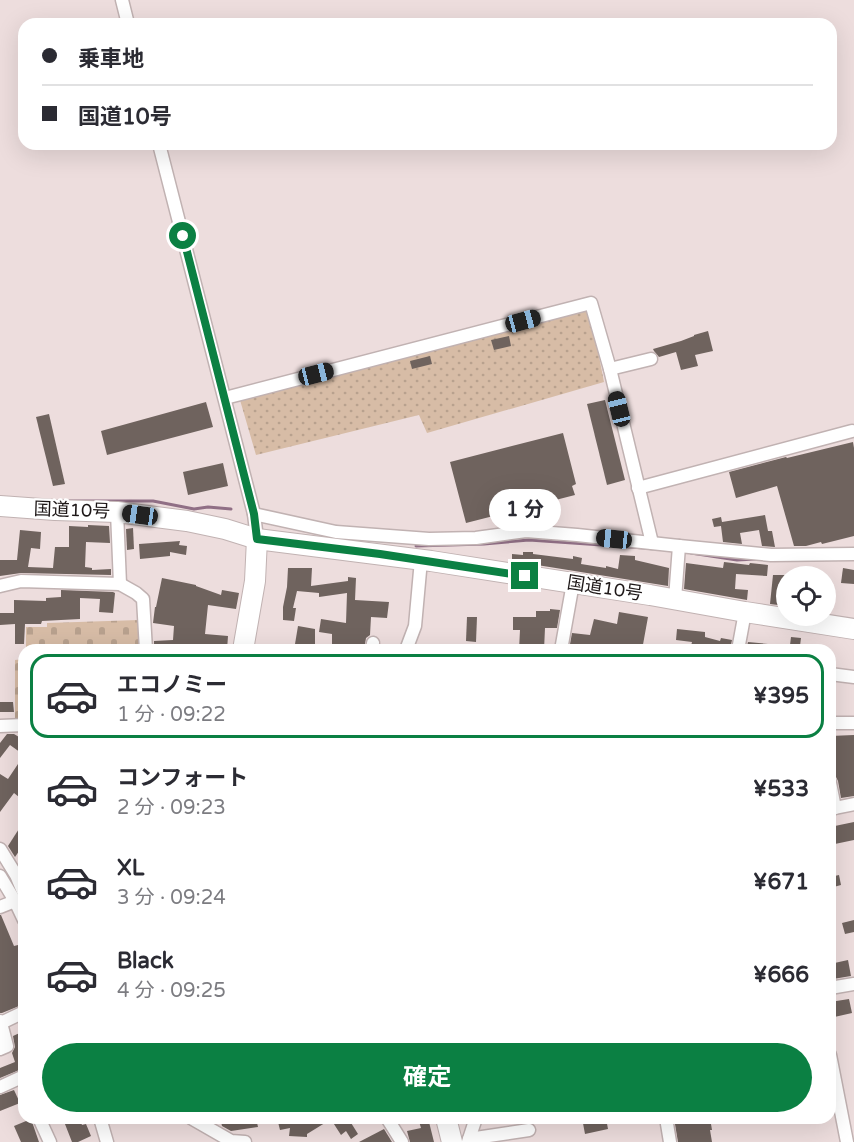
<!DOCTYPE html>
<html lang="ja">
<meta charset="utf-8">
<style>
body{margin:0;font-family:"Varela Round","Noto Sans JP",sans-serif;background:#f7f7f7;color:#2b2b33;height:100vh;display:flex;flex-direction:column;font-size:22px;white-space:nowrap}
*{box-sizing:border-box;margin:0}
p{font-size:20px;color:#7c7c81}
.icon{flex:none;width:33px;height:33px;fill:none;stroke:currentColor;stroke-width:2;stroke-linecap:round;stroke-linejoin:round}
.map{position:relative;flex:1;overflow:hidden}
.sheet{position:absolute;left:18px;top:644px;width:818px;height:480px;display:flex;flex-direction:column;background:#fff;border-radius:18px;box-shadow:0 6px 24px #0002}
.sheet>*{flex:none}
.top-card{position:absolute;left:18px;top:18px;width:819px;height:132px;border-radius:18px;box-shadow:0 6px 24px #0002;display:grid;align-content:center;height:132px;padding:0 24px;background:#fff}
.controls{position:absolute;left:776px;top:566px;display:grid;gap:12px}
.controls a{display:grid;place-items:center;width:60px;height:60px;border-radius:50%;background:#fff;box-shadow:0 6px 24px #0002;font-size:30px}
.end{position:absolute;width:27px;height:27px;margin:-14px;border:8px solid #0b8043;background:#fff;box-shadow:0 0 0 3px #fff}
.from{border-radius:50%}
.bubble{position:absolute;height:42px;border-radius:21px;background:#fff;box-shadow:0 6px 24px #0002;font-size:20px;font-weight:700;line-height:42px;text-align:center}
.car{position:absolute;width:18px;height:36px;margin:-18px -9px;border-radius:8px;box-shadow:0 0 4px 2px #0007;background:linear-gradient(#222 24%,#8ab4d8 0 40%,#222 0 76%,#8ab4d8 0 86%,#222 0)}
.top-card b{display:flex;align-items:center;gap:21px;height:57px;font-size:22px}
.top-card b+b{border-top:2px solid #e1e1e2}
.top-card i{width:15px;height:15px;background:#2b2b33}
ul{padding:10px 0 0;list-style:none}
li{display:flex;align-items:center;gap:18px;height:84px;margin:0 12px 9px;padding:0 12px;border:3px solid transparent;border-radius:18px}
li div{flex:1}
li b{display:block;font-size:22px}
li em{font-style:normal;font-weight:700}
li.selected{border-color:#0b8043}
li>.icon{width:54px;height:54px;stroke-width:1.5}
.primary-button{display:flex;gap:12px;margin-top:auto;padding:12px 24px}
.primary-button a{flex:1;height:69px;border-radius:36px;background:#0b8043;color:#fff;font-size:24px;font-weight:700;line-height:69px;text-align:center}
.map>svg:first-child{display:block}
.cemetery{fill:url(#cemetery-stones)}
.park{fill:url(#park-dots)}
.lines{fill:none;stroke-linecap:round;stroke-linejoin:round}
.stream{stroke:#906f85;stroke-width:3}
.building{fill:#6f635e}
.minor-casing{stroke:#c1b2b2;stroke-width:15}
.primary-casing{stroke:#c1b2b2;stroke-width:22}
.trunk-casing{stroke:#c1b2b2;stroke-width:22}
.minor{stroke:#fff;stroke-width:12}
.primary{stroke:#fff;stroke-width:20}
.trunk{stroke:#fff;stroke-width:20}
.route{stroke:#0b8043;stroke-width:8}
.labels{text-anchor:middle;stroke-width:4.5;stroke-linejoin:round;paint-order:stroke}
.street-label{font-size:18px;fill:#1d1717;stroke:#fff}
</style>
<div class="map">
<svg width="854" height="1142" viewBox="0 0 854 1142">
<defs>
<pattern id="cemetery-stones" width="16" height="16" patternUnits="userSpaceOnUse" patternTransform="scale(1.5)"><rect width="16" height="16" fill="#d7bca6"/><path d="M2 7V4a2 2 0 0 1 4 0v3zM10 15v-3a2 2 0 0 1 4 0v3z" fill="#b8a18e"/></pattern>
<pattern id="park-dots" width="8" height="8" patternUnits="userSpaceOnUse" patternTransform="scale(1.5)"><rect width="8" height="8" fill="#d7bca6"/><path d="M2 2h.1M6 6h.1" fill="none" stroke="#b8a18e" stroke-width="1.8" stroke-linecap="round"/></pattern>
</defs>
<rect width="100%" height="100%" fill="#eddddd"/>
<g class="cemetery">
<path d="M139,620L140,649H26V627H47V623Z"/>
<path d="M24,659V723L15,722V660Z"/>
</g>
<path class="park" d="M590,310L604,382L427,433L419,415L256,455L240,400Z"/>
<g class="lines">
<g class="stream">
<path d="M59,501H153L194,509L208,507L231,509"/>
<path d="M416,546L484,544L529,540L645,548"/>
<path d="M691,553L737,560L756,559"/>
</g>
</g>
<g class="building">
<path d="M708,331L713,351L695,355L698,366L681,370L676,352L659,357L654,351L653,349L681,341L694,336V335Z"/>
<path d="M509,336L511,346L494,350L491,340Z"/>
<path d="M430,356L432,364L412,369L410,361Z"/>
<path d="M605,400L625,480L607,485L587,404Z"/>
<path d="M206,402L213,427L107,455L101,431Z"/>
<path d="M49,414L65,484L53,486L36,417Z"/>
<path d="M563,433L576,484L572,486L575,495L466,523L450,462Z"/>
<path d="M853,442L854,448V536L822,544L821,542L806,546H794L777,486L736,498L729,472L786,457L787,458Z"/>
<path d="M223,463L228,486L188,495L183,472Z"/>
<path d="M765,515L768,531H772L775,547L762,546L759,530L740,533L742,544L723,542L721,526L714,527L712,519L721,517L722,522Z"/>
<path d="M88,525L109,526L110,543L86,542L85,567L92,568V570L111,569V575L21,573L0,576V560H17L20,530L41,532L40,549L31,548L28,567L53,568L55,547H69V526L88,527Z"/>
<path d="M133,528L134,549L127,550L126,529Z"/>
<path d="M180,541L179,545L187,546L186,555L170,552V556L140,559L139,544Z"/>
<path d="M523,552H533V554L573,559V556L582,558L581,564L606,568V566L618,569L620,555L635,556V560L669,568L668,586L512,561V554L523,555Z"/>
<path d="M724,562L749,565L750,563L768,565L767,576L736,574L735,589L748,590L747,600L684,589L686,563L723,568Z"/>
<path d="M288,568H312L311,586L348,581V577L356,578L355,600L389,602L387,618L371,617L370,635L366,638L364,650H332V634L319,632L321,619L346,623L347,593L319,597V593L297,591L293,608H296L294,621L283,620V607L287,587Z"/>
<path d="M843,568L854,570V584L841,583Z"/>
<path d="M773,575H786V606L770,604Z"/>
<path d="M162,578L196,585V586L221,595L222,590L239,593L236,609L208,605L205,634L228,636L227,650H154V641L173,640L174,626L153,623L155,607H156Z"/>
<path d="M61,590L113,592L115,593L113,613L99,612L100,599L80,598V619L42,621L41,624H25L24,644H15V624L0,625V613H14V600L46,601V598L61,597Z"/>
<path d="M550,609L560,610L557,628H545L544,650H519L520,630H513V617H536V611H550Z"/>
<path d="M619,612L648,617L642,650H569L572,633L590,635L594,619L617,624Z"/>
<path d="M467,617H477L476,642L466,641Z"/>
<path d="M298,626L315,629V650H294Z"/>
<path d="M677,629L705,632V637L720,641L721,638L732,640L730,650H712V648L691,646L692,642L676,640Z"/>
<path d="M791,637L801,638L800,646L790,645Z"/>
<path d="M748,642L768,644V650H746Z"/>
<path d="M0,702H13L14,712H0Z"/>
<path d="M7,734H14L24,740V755L10,745L0,758V743Z"/>
<path d="M854,735V796L841,798L838,781L836,777L832,775L830,764V736Z"/>
<path d="M24,755V770L18,778L24,783V801L14,793L0,812V774L8,779Z"/>
<path d="M24,821V844L15,857L8,846Z"/>
<path d="M854,822V840L830,845V827Z"/>
<path d="M839,875L841,885L830,888V877Z"/>
<path d="M0,915H1L14,946L18,945L21,952L24,951V1004L2,1013H0Z"/>
<path d="M854,920V932L845,934L842,923Z"/>
<path d="M848,960L851,976L833,979L832,975L830,976V964Z"/>
<path d="M849,999L852,1013L830,1018V1002Z"/>
<path d="M24,1031V1068L0,1078V1068L15,1062L12,1053L15,1047L13,1036Z"/>
<path d="M14,1090L20,1103L0,1111V1095Z"/>
<path d="M48,1118H79L82,1125L86,1124L91,1136L78,1142H72L63,1119L51,1124Z"/>
<path d="M220,1118H256L258,1127L231,1131L222,1126Z"/>
<path d="M277,1118H333L307,1134V1137L289,1136L290,1128L280,1130Z"/>
<path d="M338,1118H348L358,1134L351,1139L346,1131L341,1135L332,1121Z"/>
<path d="M418,1118H428L434,1142H410L407,1131L421,1128Z"/>
<path d="M582,1118H606L608,1129L585,1134Z"/>
<path d="M674,1118H710L712,1130H710L712,1142H678Z"/>
<path d="M31,1119L39,1142H21L14,1126Z"/>
<path d="M384,1129L392,1142H359Z"/>
</g>
<g class="lines">
<g class="minor-casing">
<g id="minor">
<path d="M122,0L128,24"/>
<path d="M159,144L254,514L257,539"/>
<path d="M610,369L651,359"/>
<path d="M225,398L591,303L610,369L652,543"/>
<path d="M638,488L852,431"/>
<path d="M254,514L336,532L429,539L476,538L526,531L577,535L679,546L771,555L854,554"/>
<path d="M120,584L136,593L143,599L146,650"/>
<path d="M0,586L21,581L120,584L117,512"/>
<path d="M675,599L679,546"/>
<path d="M372,650L373,643"/>
<path d="M406,650L415,626L421,560"/>
<path d="M561,650L573,583"/>
<path d="M738,650L745,612"/>
<path d="M830,674L854,677"/>
<path d="M830,723H854"/>
<path d="M0,726L24,725"/>
<path d="M830,783L835,808"/>
<path d="M830,809L854,804"/>
<path d="M0,849L16,875L24,894"/>
<path d="M0,876L15,901"/>
<path d="M0,907L15,901L24,920"/>
<path d="M830,988L854,984"/>
<path d="M0,1021L1,1023L24,1012"/>
<path d="M0,1049L7,1046L1,1023"/>
<path d="M830,1055L847,1142"/>
<path d="M0,1087L24,1076"/>
<path d="M39,1118L50,1142"/>
<path d="M100,1118L107,1142"/>
<path d="M191,1118L231,1141L245,1142"/>
<path d="M387,1118L402,1142"/>
<path d="M666,1118L670,1142"/>
<path d="M469,1139L529,1130"/>
<path d="M468,1142L476,1118"/>
</g>
</g>
<g class="primary-casing">
<g id="primary">
<path d="M243,650L255,581L257,539"/>
<path d="M446,1118L452,1142"/>
</g>
</g>
<g class="trunk-casing">
<path id="trunk" d="M0,506L55,510L117,512L187,521L225,529L257,539L431,561L650,595L745,612L854,629"/>
</g>
<use href="#minor" class="minor"/>
<use href="#primary" class="primary"/>
<use href="#trunk" class="trunk"/>
</g>
<g class="lines">
<path class="route" d="M183,236L254,514L257,539L380,554L525,576"/>
</g>
<g class="labels">
<g class="street-label">
<text transform="translate(72 510) rotate(2)" y="6">国道10号</text>
<text transform="translate(605 588) rotate(9)" y="6">国道10号</text>
</g>
</g>
</svg>
<div class="controls">
<a><svg class="icon" aria-label="locate" viewBox="0 0 24 24"><circle cx="12" cy="12" r="6"/><path d="M12 2v4M12 18v4M2 12h4M18 12h4"/></svg></a>
</div>
<i class="end from" style="left:183px;top:236px"></i>
<i class="end" style="left:525px;top:576px"></i>
<div class="bubble" style="left:489px;top:489px;width:72px">1 分</div>
<i class="car" style="left:523px;top:321px;rotate:75deg"></i>
<i class="car" style="left:316px;top:374px;rotate:76deg"></i>
<i class="car" style="left:619px;top:409px;rotate:346deg"></i>
<i class="car" style="left:140px;top:515px;rotate:278deg"></i>
<i class="car" style="left:614px;top:539px;rotate:276deg"></i>
<div class="top-card">
<b><i class="from"></i>乗車地</b>
<b><i></i>国道10号</b>
</div>
<section class="sheet">
<ul>
<li class="selected"><svg class="icon" aria-label="car" viewBox="0 0 24 24"><path d="M5 17H2v-5l4-1 3-4h7l3 4 3 1v5h-3M9 17h6M6 11h13"/><circle cx="7" cy="17" r="2"/><circle cx="17" cy="17" r="2"/></svg><div><b>エコノミー</b><p>1 分 · 09:22</p></div><em>¥395</em></li>
<li><svg class="icon" aria-label="car" viewBox="0 0 24 24"><path d="M5 17H2v-5l4-1 3-4h7l3 4 3 1v5h-3M9 17h6M6 11h13"/><circle cx="7" cy="17" r="2"/><circle cx="17" cy="17" r="2"/></svg><div><b>コンフォート</b><p>2 分 · 09:23</p></div><em>¥533</em></li>
<li><svg class="icon" aria-label="car" viewBox="0 0 24 24"><path d="M5 17H2v-5l4-1 3-4h7l3 4 3 1v5h-3M9 17h6M6 11h13"/><circle cx="7" cy="17" r="2"/><circle cx="17" cy="17" r="2"/></svg><div><b>XL</b><p>3 分 · 09:24</p></div><em>¥671</em></li>
<li><svg class="icon" aria-label="car" viewBox="0 0 24 24"><path d="M5 17H2v-5l4-1 3-4h7l3 4 3 1v5h-3M9 17h6M6 11h13"/><circle cx="7" cy="17" r="2"/><circle cx="17" cy="17" r="2"/></svg><div><b>Black</b><p>4 分 · 09:25</p></div><em>¥666</em></li>
</ul>
<div class="primary-button"><a>確定</a></div>
</section>
</div>
